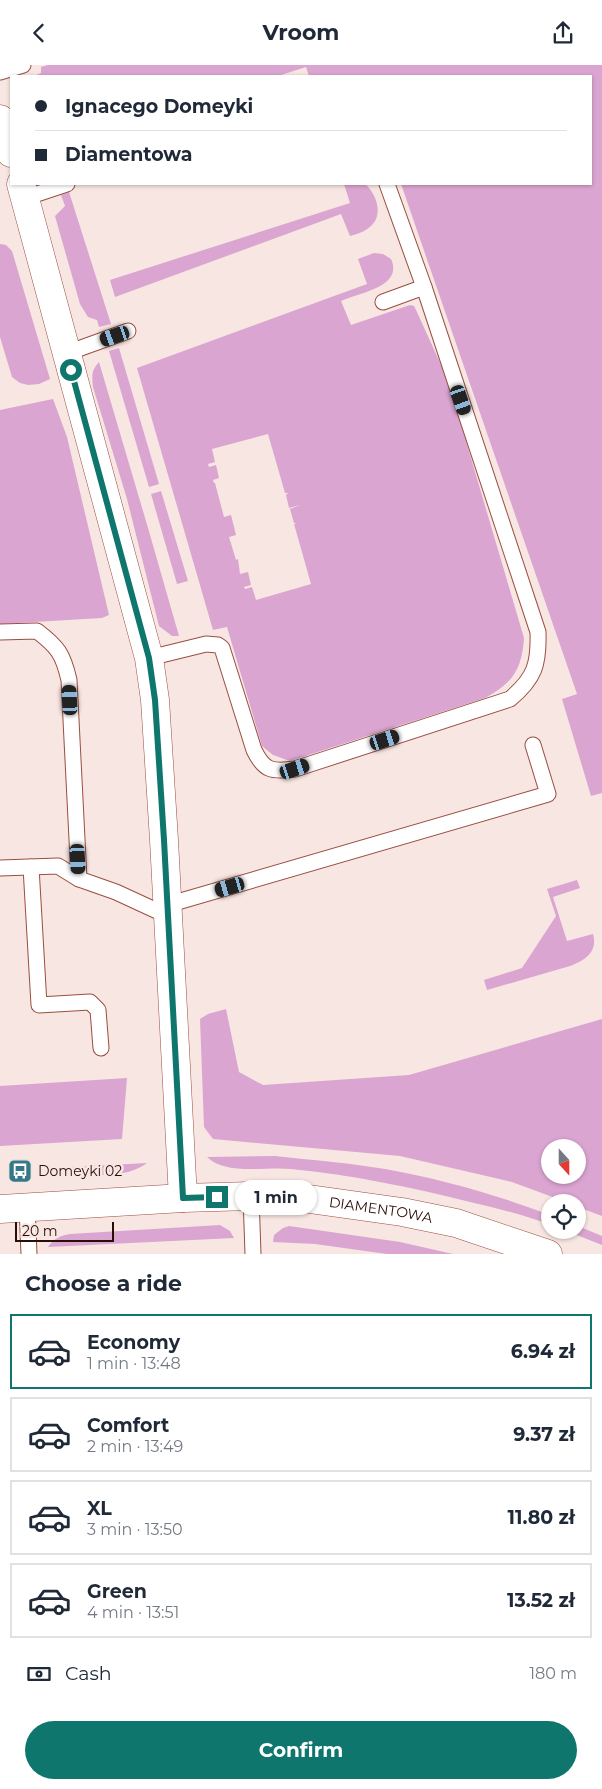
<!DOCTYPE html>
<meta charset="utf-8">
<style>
body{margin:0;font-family:Montserrat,sans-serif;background:#f2f2f3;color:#1f2937;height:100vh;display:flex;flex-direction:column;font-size:19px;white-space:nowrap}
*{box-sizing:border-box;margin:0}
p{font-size:16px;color:#747a83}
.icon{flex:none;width:28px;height:28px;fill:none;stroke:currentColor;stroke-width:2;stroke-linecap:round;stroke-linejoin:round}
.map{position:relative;height:1189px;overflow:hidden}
.panel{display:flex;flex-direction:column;background:#fff;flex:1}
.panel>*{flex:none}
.hud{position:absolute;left:10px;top:10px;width:582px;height:110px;border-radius:0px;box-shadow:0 1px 4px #0004;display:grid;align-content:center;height:110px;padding:0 25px;background:#fff}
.needle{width:32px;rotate:159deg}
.controls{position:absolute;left:541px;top:1074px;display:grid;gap:10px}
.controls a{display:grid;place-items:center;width:45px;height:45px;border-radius:50%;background:#fff;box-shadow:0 1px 4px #0004;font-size:25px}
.scale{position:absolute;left:15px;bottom:12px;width:99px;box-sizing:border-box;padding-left:5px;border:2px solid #2b0d07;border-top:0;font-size:14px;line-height:18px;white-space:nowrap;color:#2b0d07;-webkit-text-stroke:4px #f8e6e2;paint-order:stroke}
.end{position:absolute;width:22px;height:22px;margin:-11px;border:6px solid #0f766e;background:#fff;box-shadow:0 0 0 2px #fff}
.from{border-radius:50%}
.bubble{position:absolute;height:35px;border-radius:18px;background:#fff;box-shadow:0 1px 4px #0004;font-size:16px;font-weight:700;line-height:35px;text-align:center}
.car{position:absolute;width:15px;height:30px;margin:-15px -8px;border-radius:6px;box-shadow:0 0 4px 1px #0007;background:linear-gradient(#222 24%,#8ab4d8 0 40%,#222 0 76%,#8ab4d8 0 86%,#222 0)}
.hud b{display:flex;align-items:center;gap:18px;height:48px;font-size:19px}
.hud b+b{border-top:1px solid #e0e1e3}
.hud i{width:12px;height:12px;background:#1f2937}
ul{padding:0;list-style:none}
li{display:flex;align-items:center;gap:15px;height:75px;margin:0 10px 8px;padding:0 15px;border:2px solid #e0e1e3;border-radius:0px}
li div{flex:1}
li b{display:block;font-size:19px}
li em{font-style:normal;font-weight:700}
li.current{border-color:#0f766e}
li>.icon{width:45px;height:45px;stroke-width:1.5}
h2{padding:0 25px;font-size:22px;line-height:60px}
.pay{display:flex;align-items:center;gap:12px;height:55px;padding:0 25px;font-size:19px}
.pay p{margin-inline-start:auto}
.cta{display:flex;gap:10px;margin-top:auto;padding:10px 25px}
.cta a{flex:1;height:58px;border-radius:30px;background:#0f766e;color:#fff;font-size:20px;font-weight:700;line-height:58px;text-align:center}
header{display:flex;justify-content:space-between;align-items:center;height:65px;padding:0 25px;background:#fff;font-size:22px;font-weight:700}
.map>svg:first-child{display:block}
.green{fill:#daa5d1;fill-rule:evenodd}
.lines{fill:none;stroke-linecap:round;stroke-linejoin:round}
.service-casing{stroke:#994e40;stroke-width:17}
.minor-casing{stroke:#994e40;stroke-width:29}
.tertiary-casing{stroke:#994e40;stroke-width:29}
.service{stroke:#fff;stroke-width:15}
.minor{stroke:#fff;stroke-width:28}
.tertiary{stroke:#fff;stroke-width:28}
.route{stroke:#0f766e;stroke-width:6}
.labels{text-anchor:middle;stroke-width:5;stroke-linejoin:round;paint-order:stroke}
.poi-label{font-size:14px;fill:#2b0d07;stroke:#f8e6e2;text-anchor:start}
.street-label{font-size:14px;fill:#2b0d07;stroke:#f8e6e2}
</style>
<header><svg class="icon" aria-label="back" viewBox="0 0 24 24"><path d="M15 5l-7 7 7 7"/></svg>Vroom<svg class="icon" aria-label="share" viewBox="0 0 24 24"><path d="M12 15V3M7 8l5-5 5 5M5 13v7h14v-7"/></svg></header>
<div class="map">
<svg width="602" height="1189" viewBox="0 0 602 1189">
<rect width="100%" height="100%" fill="#f8e6e2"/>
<g class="green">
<path d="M48,0H602V728L591,731L562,634L577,629L401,119H591V11H309L306,2L278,11H34L41,8V2Z"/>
<path d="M344,119H365C376,128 384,149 371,161C365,167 357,169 350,171L341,149L115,232L110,215L350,138Z"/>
<path d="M69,127L111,259L99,262L97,255L88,252L80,239L55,151L65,141L61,130Z"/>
<path d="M0,179L6,180L12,186L50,314L39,319L28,320L20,318L12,312L0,272Z"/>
<path d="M374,188L383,189L391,194C404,222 358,228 341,236L351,260L410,240L414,241L416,245L448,315L524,573C522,604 513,618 485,633L290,696L273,690L262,681L227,562L213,565L137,303L367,219L358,194ZM268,369L285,428H288L286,430L289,443L300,440L290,444L294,458H297L294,459L311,519L256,535L252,522L245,524L244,522L251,520L248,507L240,509L238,494L236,495L229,472L236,470L231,450L224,452L215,418H214L213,415L219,413L216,400L209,402L208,399L215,397L212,384Z"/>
<path d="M119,283L159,419L149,422L109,286Z"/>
<path d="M99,297L148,463L179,571H172L159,561L127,434L93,322C92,311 91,306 99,297Z"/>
<path d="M53,334L67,372L109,550L102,553L0,559V345Z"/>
<path d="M161,426L188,516L177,519L151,429Z"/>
<path d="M577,815L580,823L553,832L567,876L593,869C598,887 585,895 570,901L487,925L484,915L522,903L556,851L547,824Z"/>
<path d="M226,944L239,1007L263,1020L409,1010L602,954V1151L578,1142V1138L566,1137L512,1117L400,1091L213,1074L204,1062L200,954L208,949ZM550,1082H578V1110H550Z"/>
<path d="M127,1013L122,1074L0,1081V1021Z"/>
<path d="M275,1091C312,1095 349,1098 385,1104C441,1114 497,1130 550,1150V1160C524,1150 497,1143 470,1137C410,1122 352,1110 291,1104C265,1101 227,1111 207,1092Z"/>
<path d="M147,1098C137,1105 127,1108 116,1109L50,1112L51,1103Z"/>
<path d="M220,1160L230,1166L234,1173L48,1182C54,1173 60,1171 70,1169Z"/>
<path d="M289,1161L400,1177L453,1189H387L315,1179L273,1177L274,1170L283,1163Z"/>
<path d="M578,1161L602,1171V1180L564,1165H578Z"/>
</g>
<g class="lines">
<g class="service-casing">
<g id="service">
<path d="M0,7L23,0"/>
<path d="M25,133L67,119"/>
<path d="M383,237L424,222"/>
<path d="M67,288L128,266"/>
<path d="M0,567L37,566C58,582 63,589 69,615L79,814"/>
<path d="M149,593L206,579L218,580L222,583L254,685C264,706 272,707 295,704L510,634C535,613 539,599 538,567L424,222L387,119"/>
<path d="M31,802L39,940L90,937L98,945L101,983"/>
<path d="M0,803L58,801L79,814L116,827L168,851"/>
<path d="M167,840L548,729L533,680"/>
<path d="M251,1131L253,1189"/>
<path d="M27,1142L29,1189"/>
</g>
</g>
<g class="minor-casing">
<g id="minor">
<path d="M0,54L11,88"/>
<path d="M21,119L149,593L155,635L164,775L183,1133"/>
</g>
</g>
<g class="tertiary-casing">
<g id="tertiary">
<path id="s1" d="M0,1144L183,1133L251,1131L302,1133L402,1147L456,1158L548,1189"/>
</g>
</g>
<use href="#service" class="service"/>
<use href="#minor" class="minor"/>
<use href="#tertiary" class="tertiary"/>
</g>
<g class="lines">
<path class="route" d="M71,305L149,593L155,635L164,775L183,1133L217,1132"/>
</g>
<defs>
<g id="bus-square" transform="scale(1.25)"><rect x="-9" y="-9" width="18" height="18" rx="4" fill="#347987" stroke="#f8e6e2"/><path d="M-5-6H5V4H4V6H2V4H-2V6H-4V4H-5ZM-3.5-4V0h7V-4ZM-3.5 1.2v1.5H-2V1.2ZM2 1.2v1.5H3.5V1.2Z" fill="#fff"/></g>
</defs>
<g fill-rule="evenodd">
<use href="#bus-square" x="20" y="1106"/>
</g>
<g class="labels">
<g class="poi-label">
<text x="38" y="1111">Domeyki 02</text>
</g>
<g class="street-label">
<text dy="5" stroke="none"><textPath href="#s1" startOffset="382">DIAMENTOWA</textPath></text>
</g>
</g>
</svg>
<div class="controls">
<a><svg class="needle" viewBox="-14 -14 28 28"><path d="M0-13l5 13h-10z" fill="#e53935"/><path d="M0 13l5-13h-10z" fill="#747a83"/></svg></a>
<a><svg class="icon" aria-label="locate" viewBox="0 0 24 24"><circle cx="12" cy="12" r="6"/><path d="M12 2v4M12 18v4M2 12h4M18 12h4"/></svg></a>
</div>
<div class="scale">20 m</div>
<i class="end from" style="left:71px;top:305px"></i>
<i class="end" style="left:217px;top:1132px"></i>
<div class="bubble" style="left:235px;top:1115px;width:82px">1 min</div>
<i class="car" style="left:115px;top:271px;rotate:251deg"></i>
<i class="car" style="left:461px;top:335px;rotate:161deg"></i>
<i class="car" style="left:70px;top:635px;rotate:357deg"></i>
<i class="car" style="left:385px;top:675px;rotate:72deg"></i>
<i class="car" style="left:295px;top:704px;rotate:72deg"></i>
<i class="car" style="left:78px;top:794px;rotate:177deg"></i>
<i class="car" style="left:230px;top:822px;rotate:254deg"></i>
<div class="hud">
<b><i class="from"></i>Ignacego Domeyki</b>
<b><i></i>Diamentowa</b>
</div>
</div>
<section class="panel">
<h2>Choose a ride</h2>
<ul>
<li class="current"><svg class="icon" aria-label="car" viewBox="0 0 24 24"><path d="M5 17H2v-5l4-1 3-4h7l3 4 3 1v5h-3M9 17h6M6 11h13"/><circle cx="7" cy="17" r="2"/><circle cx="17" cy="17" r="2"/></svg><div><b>Economy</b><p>1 min · 13:48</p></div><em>6.94 zł</em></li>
<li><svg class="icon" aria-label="car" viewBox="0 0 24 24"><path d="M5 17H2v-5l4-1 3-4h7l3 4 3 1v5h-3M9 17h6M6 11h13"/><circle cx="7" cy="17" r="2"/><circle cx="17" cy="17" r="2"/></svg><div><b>Comfort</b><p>2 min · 13:49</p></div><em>9.37 zł</em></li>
<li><svg class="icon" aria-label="car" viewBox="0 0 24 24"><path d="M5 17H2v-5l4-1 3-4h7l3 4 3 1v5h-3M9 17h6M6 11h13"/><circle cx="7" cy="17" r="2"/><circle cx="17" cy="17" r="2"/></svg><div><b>XL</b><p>3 min · 13:50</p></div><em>11.80 zł</em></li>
<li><svg class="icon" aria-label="car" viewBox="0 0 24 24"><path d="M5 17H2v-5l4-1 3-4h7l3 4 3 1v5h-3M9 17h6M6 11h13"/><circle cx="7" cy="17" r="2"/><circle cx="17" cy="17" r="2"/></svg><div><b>Green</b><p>4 min · 13:51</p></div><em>13.52 zł</em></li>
</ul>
<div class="pay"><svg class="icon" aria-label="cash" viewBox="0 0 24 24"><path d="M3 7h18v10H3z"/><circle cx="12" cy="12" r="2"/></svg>Cash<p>180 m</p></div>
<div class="cta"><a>Confirm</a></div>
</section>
